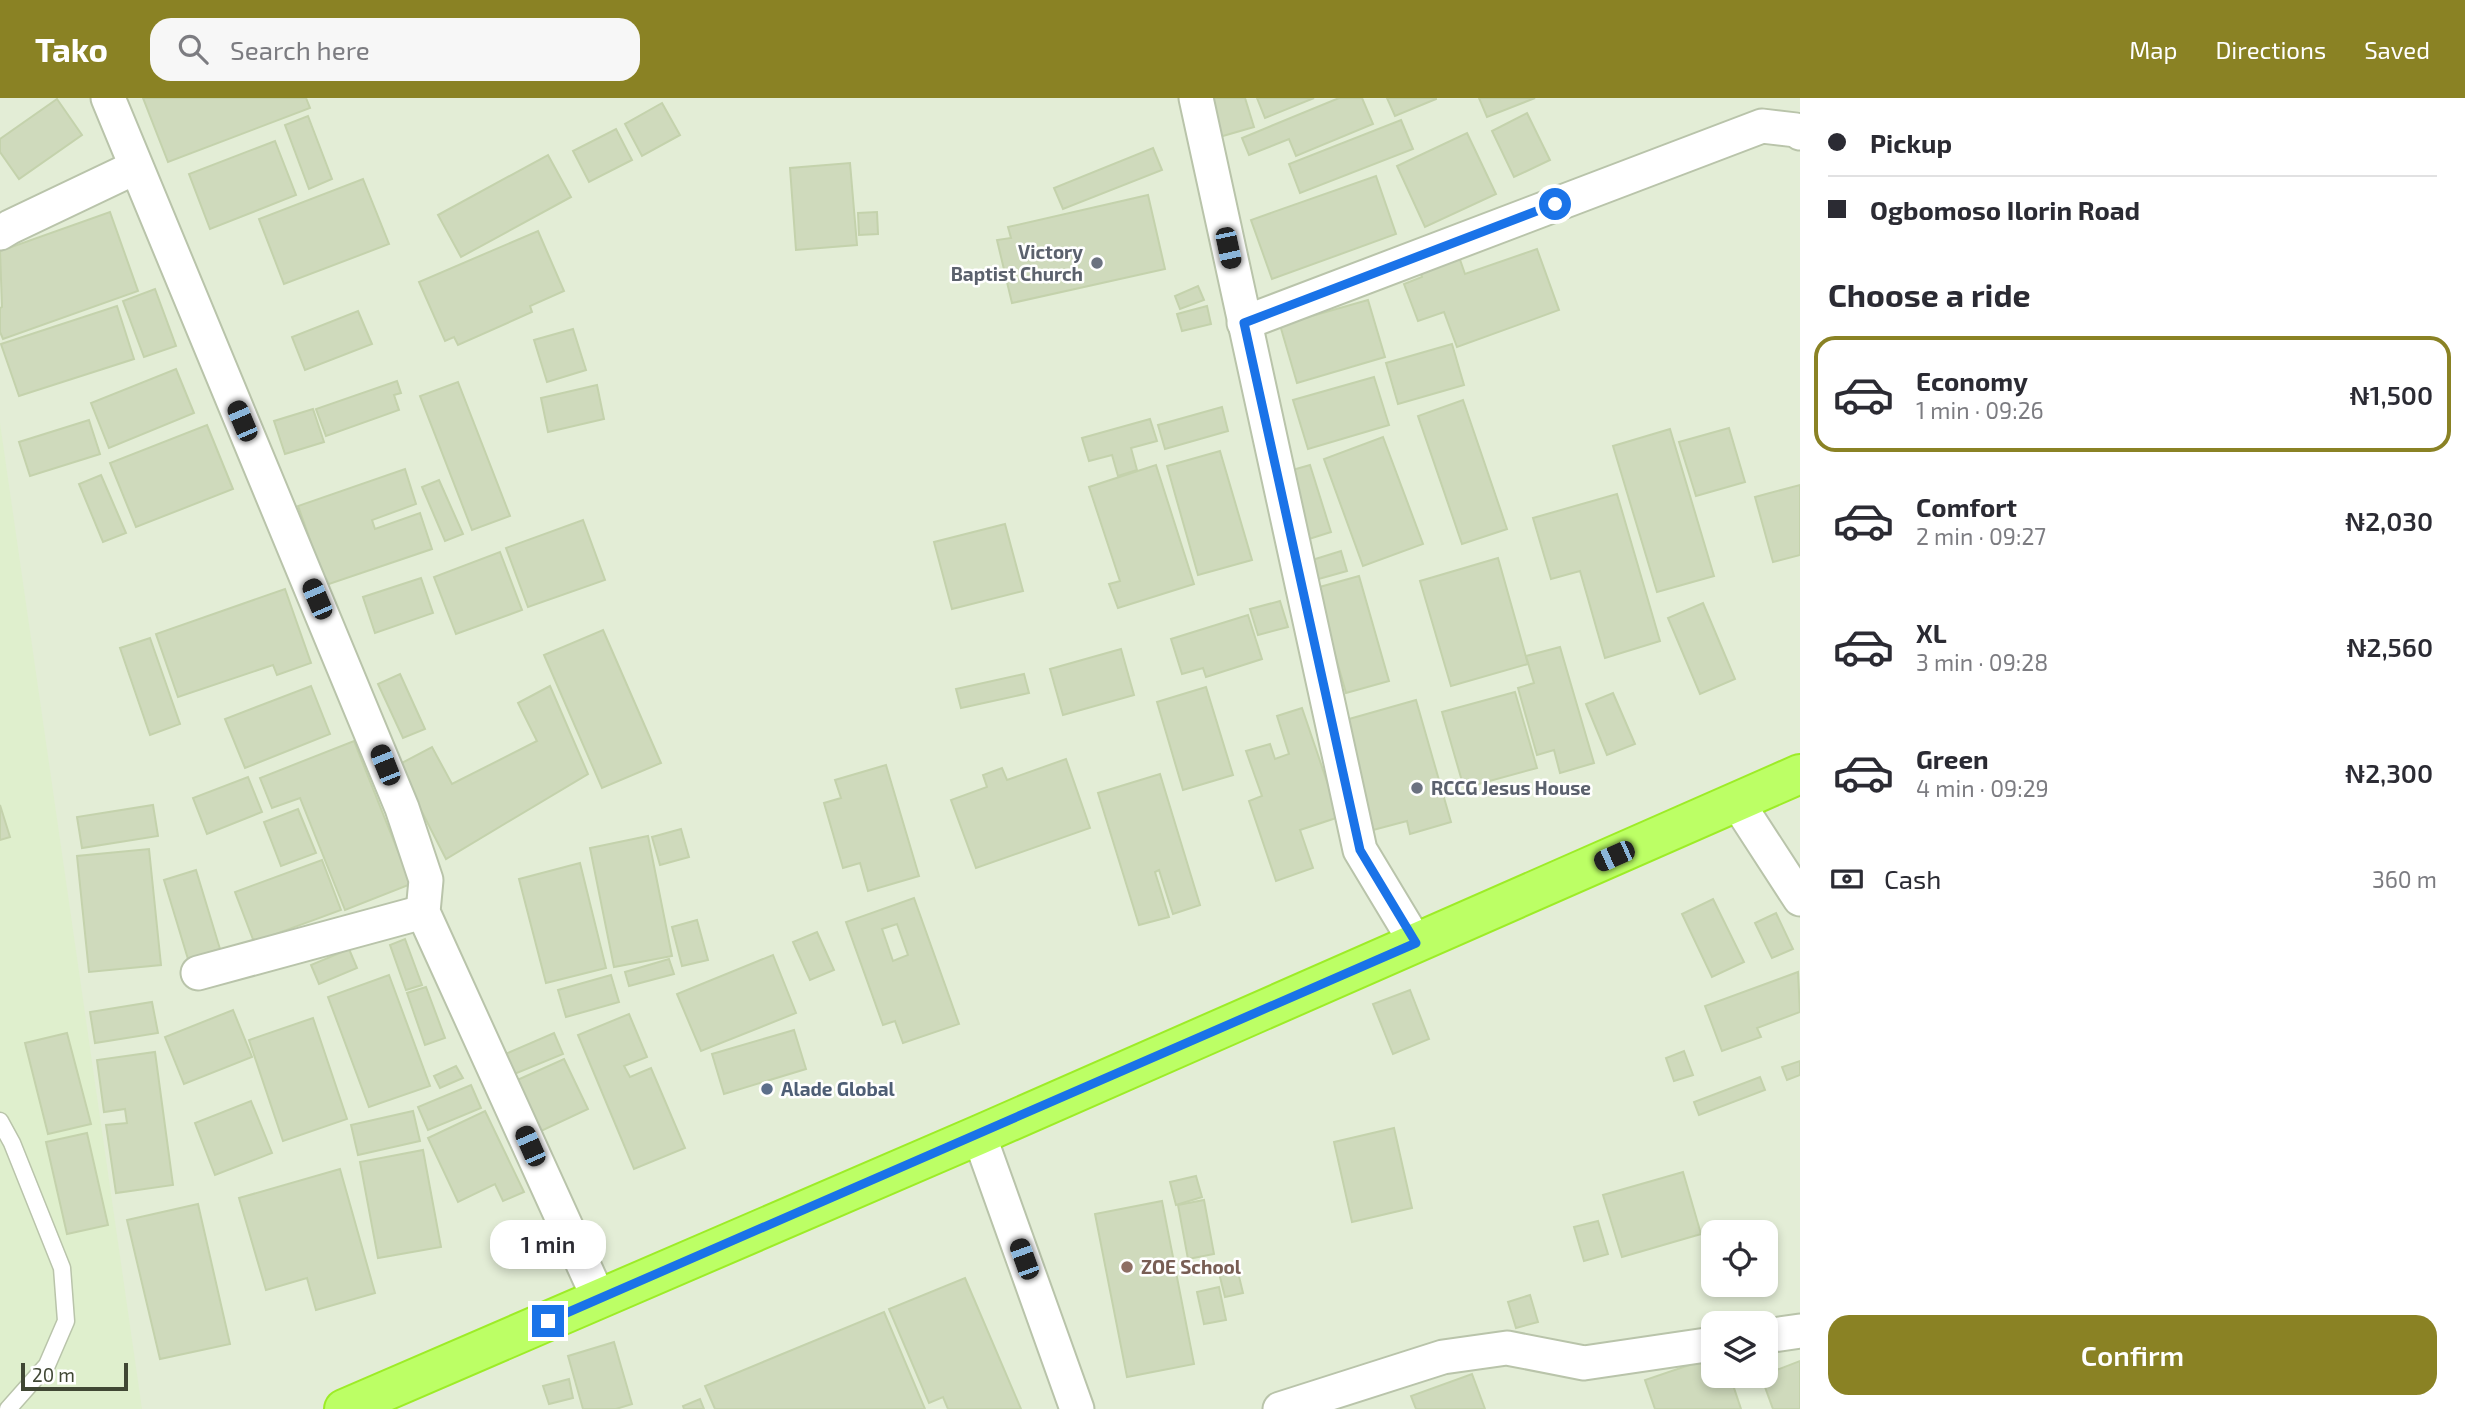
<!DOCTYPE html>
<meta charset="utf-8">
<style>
body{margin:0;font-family:"Exo 2",sans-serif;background:#f7f7f7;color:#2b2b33;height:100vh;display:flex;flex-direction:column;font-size:26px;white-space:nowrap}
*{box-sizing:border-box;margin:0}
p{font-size:23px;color:#7c7c81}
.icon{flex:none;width:38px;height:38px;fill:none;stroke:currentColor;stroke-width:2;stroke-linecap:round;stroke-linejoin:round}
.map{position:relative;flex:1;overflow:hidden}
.drawer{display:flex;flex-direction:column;background:#fff;width:665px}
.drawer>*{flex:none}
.hud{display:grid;align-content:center;height:154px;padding:0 28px;background:#fff}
.buttons{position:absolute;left:1701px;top:1122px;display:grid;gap:14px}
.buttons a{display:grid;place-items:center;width:77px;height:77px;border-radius:14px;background:#fff;box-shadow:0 4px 10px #0003;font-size:35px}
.scale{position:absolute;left:21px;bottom:18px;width:107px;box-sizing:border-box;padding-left:7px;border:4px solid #404734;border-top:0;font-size:19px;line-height:24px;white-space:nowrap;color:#404734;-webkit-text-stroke:5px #fff;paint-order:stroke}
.end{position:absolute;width:32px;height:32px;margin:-16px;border:9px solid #1a73e8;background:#fff;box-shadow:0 0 0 4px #fff}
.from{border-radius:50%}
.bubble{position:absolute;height:49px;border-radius:21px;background:#fff;box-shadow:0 4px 10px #0003;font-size:23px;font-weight:600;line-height:49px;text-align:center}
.car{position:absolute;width:21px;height:42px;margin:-21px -10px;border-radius:9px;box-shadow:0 0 5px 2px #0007;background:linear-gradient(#222 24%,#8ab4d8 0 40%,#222 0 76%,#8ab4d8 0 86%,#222 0)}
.hud b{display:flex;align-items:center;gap:24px;height:66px;font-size:26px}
.hud b+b{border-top:2px solid #e1e1e2}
.hud i{width:18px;height:18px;background:#2b2b33}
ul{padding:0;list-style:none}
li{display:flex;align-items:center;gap:21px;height:116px;margin:0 14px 10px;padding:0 14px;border:4px solid transparent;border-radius:21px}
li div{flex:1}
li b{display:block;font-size:26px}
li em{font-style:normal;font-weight:600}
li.selected{border-color:#8a8224}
li>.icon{width:63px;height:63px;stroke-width:1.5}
h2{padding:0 28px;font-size:32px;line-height:84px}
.pay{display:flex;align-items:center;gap:18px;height:77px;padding:0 28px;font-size:26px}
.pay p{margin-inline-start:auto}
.primary-button{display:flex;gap:14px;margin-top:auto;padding:14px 28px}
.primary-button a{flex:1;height:80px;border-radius:21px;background:#8a8224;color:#fff;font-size:28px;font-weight:600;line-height:80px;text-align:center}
header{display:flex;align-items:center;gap:42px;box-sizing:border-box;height:98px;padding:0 35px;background:#8a8224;color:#fff}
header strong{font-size:33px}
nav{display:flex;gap:38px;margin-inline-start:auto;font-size:24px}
.search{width:490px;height:63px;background:#f7f7f7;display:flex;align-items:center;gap:18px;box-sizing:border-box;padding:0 24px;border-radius:21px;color:#7c7c81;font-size:26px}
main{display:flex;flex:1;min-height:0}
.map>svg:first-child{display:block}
.residential{fill:#e3edd6;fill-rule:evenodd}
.education{fill:#dfefcd}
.building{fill:#cfdabc;stroke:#c4d2ac;stroke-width:2;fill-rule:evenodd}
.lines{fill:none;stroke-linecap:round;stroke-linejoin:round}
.lane-casing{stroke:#b9c4aa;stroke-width:19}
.street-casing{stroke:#b9c4aa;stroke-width:37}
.highway-casing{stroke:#9dec27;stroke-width:42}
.lane{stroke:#fff;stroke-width:16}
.street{stroke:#fff;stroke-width:33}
.highway{stroke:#bcff65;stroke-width:38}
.route{stroke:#1a73e8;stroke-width:9}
.worship-dot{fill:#6b7280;stroke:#fff;stroke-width:2.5}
.service-dot{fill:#5c6f8a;stroke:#fff;stroke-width:2.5}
.education-dot{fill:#8d6e63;stroke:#fff;stroke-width:2.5}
.labels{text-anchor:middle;stroke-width:5;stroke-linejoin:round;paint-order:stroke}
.worship-label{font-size:19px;font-weight:bold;fill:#5b616d;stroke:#fff;text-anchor:end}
.service-label{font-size:19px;font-weight:bold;fill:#4e5e75;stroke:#fff;text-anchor:start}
.education-label{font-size:19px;font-weight:bold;fill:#785e54;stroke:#fff;text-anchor:start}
</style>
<header>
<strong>Tako</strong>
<div class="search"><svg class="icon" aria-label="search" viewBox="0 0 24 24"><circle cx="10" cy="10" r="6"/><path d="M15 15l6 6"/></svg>Search here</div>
<nav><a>Map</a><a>Directions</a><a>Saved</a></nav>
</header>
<main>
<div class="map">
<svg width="1800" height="1311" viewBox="0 0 1800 1311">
<rect width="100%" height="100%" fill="#edf4e5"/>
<path class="residential" d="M0,0H1800V1311H0ZM1713,1134H1766V1186H1713ZM1713,1225H1766V1278H1713Z"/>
<path class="education" d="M0,325L142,1311H0Z"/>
<g class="building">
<path d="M143,0H306L310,10L168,64Z"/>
<path d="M1205,0H1245L1254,29L1216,40Z"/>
<path d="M1257,0H1314L1265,20Z"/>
<path d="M1339,0H1362L1373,26L1296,58L1289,41L1249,57L1242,40Z"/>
<path d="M1387,0H1436V1L1395,18Z"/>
<path d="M1479,0H1535L1487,19Z"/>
<path d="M57,1L82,37L19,81L0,54V41Z"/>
<path d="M662,5L680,37L642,58L625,26Z"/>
<path d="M1527,15L1550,62L1514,79L1492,33Z"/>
<path d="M308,18L332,81L309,91L285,27Z"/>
<path d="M1401,22L1413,51L1300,95L1289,66Z"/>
<path d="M616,31L632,62L589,84L573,53Z"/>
<path d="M1467,35L1496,96L1425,129L1397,68Z"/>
<path d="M275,43L296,97L210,131L189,76Z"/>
<path d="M1153,50L1162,72L1063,111L1054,90Z"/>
<path d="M548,57L571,99L461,159L438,117Z"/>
<path d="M850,65L857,147L796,152L790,70Z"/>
<path d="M1376,78L1396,136L1272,181L1251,122Z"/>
<path d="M363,81L389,146L284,186L259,121Z"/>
<path d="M1148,97L1165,171L1012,205L997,142L1011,140L1008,129Z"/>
<path d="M110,114L138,193L3,241L0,234V210L2,209L0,153Z"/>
<path d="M877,114L878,136L859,137L858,115Z"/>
<path d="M538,133L564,193L530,208L532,214L458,247L454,239L445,243L419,184Z"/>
<path d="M1537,151L1559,212L1457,249L1444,214L1418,223L1404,186L1422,179L1418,166L1457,153L1465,176Z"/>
<path d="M1198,188L1204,202L1180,211L1175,198Z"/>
<path d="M155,191L176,248L144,259L123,203Z"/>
<path d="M1368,202L1385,259L1297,285L1280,227Z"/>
<path d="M117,208L134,261L19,298L1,246Z"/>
<path d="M1207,208L1211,226L1182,233L1177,216Z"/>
<path d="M358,213L372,246L305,272L292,239Z"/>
<path d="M573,231L586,272L547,284L534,242Z"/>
<path d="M1452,246L1464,287L1398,306L1386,265Z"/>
<path d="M176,271L194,315L109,350L91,305Z"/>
<path d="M1374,279L1389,327L1308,351L1293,302Z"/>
<path d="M397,283L401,295L394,297L399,312L326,338L316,311Z"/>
<path d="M458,284L510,418L472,432L420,298Z"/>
<path d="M597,287L604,321L548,334L541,300Z"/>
<path d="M1463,302L1507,431L1462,446L1418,318Z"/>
<path d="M1222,309L1228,333L1165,351L1158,327Z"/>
<path d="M313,311L324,344L285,356L274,323Z"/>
<path d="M1150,321L1157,343L1131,350L1137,372L1118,378L1112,357L1089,363L1082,340Z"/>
<path d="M89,322L100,356L30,378L19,344Z"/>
<path d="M207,327L233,391L136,429L110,365Z"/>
<path d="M1729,330L1745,384L1696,398L1679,344Z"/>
<path d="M1670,331L1714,478L1657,494L1613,348Z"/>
<path d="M1383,339L1423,446L1363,468L1324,361Z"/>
<path d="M1220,353L1252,462L1198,477L1167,368Z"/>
<path d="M1156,367L1194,486L1118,510L1109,486L1120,483L1089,389Z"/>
<path d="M1310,367L1331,434L1309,441L1289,373Z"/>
<path d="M405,371L416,406L372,422L375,431L420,415L432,451L326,487L298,408Z"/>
<path d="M101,377L126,435L103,444L79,386Z"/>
<path d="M439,382L463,436L445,443L422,389Z"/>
<path d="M1800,387V457L1773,464L1755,399Z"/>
<path d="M1617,396L1660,543L1605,560L1580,473L1551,481L1533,420Z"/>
<path d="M583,422L605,482L528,509L506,450Z"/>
<path d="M1005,426L1023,493L952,511L934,444Z"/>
<path d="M1341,453L1347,473L1315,482L1309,463Z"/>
<path d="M500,454L522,512L456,536L434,479Z"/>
<path d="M1498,460L1528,566L1451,588L1420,483Z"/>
<path d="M1359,478L1389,583L1346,595L1316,490Z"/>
<path d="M421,480L433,515L375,535L363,499Z"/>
<path d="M285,491L311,565L277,577L273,567L178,599L156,536Z"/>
<path d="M1280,503L1288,529L1258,537L1250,511Z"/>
<path d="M1703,505L1735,581L1700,596L1668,520Z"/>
<path d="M1248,517L1262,561L1206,579L1203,570L1182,576L1171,541Z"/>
<path d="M603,532L661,665L602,690L544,557Z"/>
<path d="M150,540L180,626L150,637L120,550Z"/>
<path d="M1560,549L1594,665L1560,675L1554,652L1537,657L1518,590L1534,585L1526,558Z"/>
<path d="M1121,551L1134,597L1063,617L1050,571Z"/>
<path d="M400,576L425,631L403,640L378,586Z"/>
<path d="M1024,576L1029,595L961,610L956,591Z"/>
<path d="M311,588L330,636L245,670L225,621Z"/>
<path d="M550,588L588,676L446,761L398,667L432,649L452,686L537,643L518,605Z"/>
<path d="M1206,589L1233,677L1183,692L1157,604Z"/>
<path d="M1515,594L1537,670L1464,690L1442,614Z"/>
<path d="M1613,595L1635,646L1607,657L1586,606Z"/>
<path d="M1416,602L1451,724L1410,736L1407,723L1373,732L1342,623Z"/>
<path d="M1302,610L1339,719L1300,732L1313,770L1276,783L1249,703L1262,698L1246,653L1270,646L1275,661L1289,656L1277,618Z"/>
<path d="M354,643L411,786L345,812L300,700L272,710L260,680Z"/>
<path d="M1066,661L1090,730L976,770L951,702L987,689L983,677L1002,670L1007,682Z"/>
<path d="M886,667L919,778L868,793L860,765L843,770L824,705L841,700L835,682Z"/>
<path d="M1160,676L1200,807L1173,816L1159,772L1155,774L1169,819L1139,827L1098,695Z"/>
<path d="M248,679L262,714L207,736L193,700Z"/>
<path d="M0,707L10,739L0,742Z"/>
<path d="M153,707L158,738L82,750L77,719Z"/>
<path d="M298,711L316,755L281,768L264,724Z"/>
<path d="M681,731L689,759L660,767L652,739Z"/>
<path d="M648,738L672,858L614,869L590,750Z"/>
<path d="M149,751L161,867L89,874L77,758Z"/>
<path d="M322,762L341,812L254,844L235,794Z"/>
<path d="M580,765L606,870L546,885L519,781Z"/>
<path d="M196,772L220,851L188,861L164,782Z"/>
<path d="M914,800L959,926L903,945L895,923L883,927L846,824ZM897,826L908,857L893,863L882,831Z"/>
<path d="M1713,801L1744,864L1712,879L1682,816Z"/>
<path d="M1776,815L1793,851L1772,860L1755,825Z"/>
<path d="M697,822L708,862L682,868L672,829Z"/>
<path d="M817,834L834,872L810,882L793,844Z"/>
<path d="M405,841L422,887L406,892L390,847Z"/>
<path d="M349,851L357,870L319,886L311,867Z"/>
<path d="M773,857L796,915L701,953L677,896Z"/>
<path d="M669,861L674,876L629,888L625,874Z"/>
<path d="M1798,874L1800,914L1757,930L1761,939L1722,953L1705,908Z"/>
<path d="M389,877L430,988L369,1009L328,899Z"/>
<path d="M611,877L619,904L566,919L558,892Z"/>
<path d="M426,889L445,940L425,947L407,895Z"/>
<path d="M1410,892L1429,941L1393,956L1373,906Z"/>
<path d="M152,904L158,935L95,945L90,914Z"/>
<path d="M233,912L252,959L184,986L165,939Z"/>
<path d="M629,916L647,959L624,968L630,979L651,970L685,1050L634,1071L578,937Z"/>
<path d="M313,920L347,1021L283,1043L249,942Z"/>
<path d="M794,932L806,971L724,996L712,956Z"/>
<path d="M67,935L91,1026L48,1036L25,945Z"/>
<path d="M554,935L563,956L512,977L503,957Z"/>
<path d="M1684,953L1693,977L1674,983L1666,960Z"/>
<path d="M155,954L173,1087L116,1095L106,1027L127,1025L125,1011L104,1014L97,962Z"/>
<path d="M564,961L588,1011L539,1034L515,983Z"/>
<path d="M1800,963V977L1787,982L1782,969Z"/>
<path d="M456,968L463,980L440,990L434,978Z"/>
<path d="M1760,979L1765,992L1699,1017L1694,1004Z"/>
<path d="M471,987L481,1010L428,1032L418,1009Z"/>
<path d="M251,1003L272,1055L215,1077L195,1025Z"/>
<path d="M413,1013L420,1043L358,1057L351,1027Z"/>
<path d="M485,1013L524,1094L503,1103L495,1086L458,1104L428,1040Z"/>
<path d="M1394,1030L1412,1110L1352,1124L1334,1044Z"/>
<path d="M87,1035L108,1127L67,1136L46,1044Z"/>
<path d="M423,1052L441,1149L378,1160L360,1064Z"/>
<path d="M340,1071L375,1195L316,1212L307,1180L266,1192L239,1100Z"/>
<path d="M1683,1074L1701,1136L1622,1159L1603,1097Z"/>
<path d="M1196,1078L1202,1099L1176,1107L1170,1084Z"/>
<path d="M1204,1102L1214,1156L1188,1161L1178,1107Z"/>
<path d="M1162,1103L1194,1266L1127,1279L1095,1116Z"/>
<path d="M198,1106L230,1246L160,1261L127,1122Z"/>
<path d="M1598,1123L1608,1156L1584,1163L1574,1129Z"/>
<path d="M1236,1166L1243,1195L1225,1199L1218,1171Z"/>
<path d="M965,1180L1021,1311H948L943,1299L929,1305L889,1211Z"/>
<path d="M1219,1189L1226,1222L1204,1226L1197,1194Z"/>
<path d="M1530,1197L1538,1224L1516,1230L1508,1204Z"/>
<path d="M884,1214L925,1311H715L705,1288Z"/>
<path d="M614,1244L632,1306L616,1311H583L568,1258Z"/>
<path d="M1713,1259V1278H1730L1741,1311H1655L1645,1282Z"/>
<path d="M1800,1263V1311H1773L1761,1278Z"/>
<path d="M1472,1276L1485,1311H1416L1411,1298Z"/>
<path d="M569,1281L573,1300L549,1306L543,1288Z"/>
<path d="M700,1301L704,1311H684L683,1308Z"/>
</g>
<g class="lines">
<g class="lane-casing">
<path id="lane" d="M0,1023L12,1045L62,1170L66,1223L47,1267L8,1311"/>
</g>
<g class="street-casing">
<g id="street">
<path d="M108,0L402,710L426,782L423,814L599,1201"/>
<path d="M1196,0L1360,752L1416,845"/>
<path d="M0,135L10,129L136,69"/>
<path d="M1244,225L1762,28L1796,32L1800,35"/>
<path d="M1737,704L1800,801"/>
<path d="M198,875L423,814"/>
<path d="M979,1037L1077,1311"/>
<path d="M1766,1238L1800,1233"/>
<path d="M1280,1311L1443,1259L1507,1250L1584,1265L1713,1246"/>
</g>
</g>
<g class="highway-casing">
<path id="highway" d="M344,1311L979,1037L1800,676"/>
</g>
<use href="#lane" class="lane"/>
<use href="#street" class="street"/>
<use href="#highway" class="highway"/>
</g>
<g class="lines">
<path class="route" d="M548,1223L1416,845L1360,752L1244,225L1555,106"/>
</g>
<g class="worship-dot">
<circle cx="1097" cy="165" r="7"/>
<circle cx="1417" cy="690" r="7"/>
</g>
<circle class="service-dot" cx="767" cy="991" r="7"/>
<circle class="education-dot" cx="1127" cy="1169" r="7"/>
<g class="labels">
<g class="worship-label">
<text x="1083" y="161">Victory<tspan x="1083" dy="22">Baptist Church</tspan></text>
<text x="1431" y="697" text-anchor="start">RCCG Jesus House</text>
</g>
<g class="service-label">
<text x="781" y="998">Alade Global</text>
</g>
<g class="education-label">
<text x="1141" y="1176">ZOE School</text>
</g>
</g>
</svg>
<div class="buttons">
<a><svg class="icon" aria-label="locate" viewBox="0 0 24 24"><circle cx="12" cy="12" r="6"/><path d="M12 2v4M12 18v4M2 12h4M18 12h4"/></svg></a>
<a><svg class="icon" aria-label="layers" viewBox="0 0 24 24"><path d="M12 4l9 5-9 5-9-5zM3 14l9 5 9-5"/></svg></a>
</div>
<div class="scale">20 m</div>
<i class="end from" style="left:1555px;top:106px"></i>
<i class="end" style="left:548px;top:1223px"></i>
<div class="bubble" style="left:490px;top:1122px;width:116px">1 min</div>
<i class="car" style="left:1228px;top:150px;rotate:168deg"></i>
<i class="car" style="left:242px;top:323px;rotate:337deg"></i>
<i class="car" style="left:317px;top:501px;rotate:337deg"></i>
<i class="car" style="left:385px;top:667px;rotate:338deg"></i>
<i class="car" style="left:1614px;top:758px;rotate:246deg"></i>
<i class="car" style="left:530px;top:1048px;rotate:336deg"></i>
<i class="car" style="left:1024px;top:1161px;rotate:340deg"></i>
</div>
<section class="drawer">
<div class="hud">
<b><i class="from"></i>Pickup</b>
<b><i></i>Ogbomoso Ilorin Road</b>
</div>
<h2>Choose a ride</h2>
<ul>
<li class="selected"><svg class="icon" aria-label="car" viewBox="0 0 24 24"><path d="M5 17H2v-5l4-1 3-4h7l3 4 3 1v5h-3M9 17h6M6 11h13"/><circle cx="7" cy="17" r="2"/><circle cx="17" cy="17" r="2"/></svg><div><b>Economy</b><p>1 min · 09:26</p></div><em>₦1,500</em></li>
<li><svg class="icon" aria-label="car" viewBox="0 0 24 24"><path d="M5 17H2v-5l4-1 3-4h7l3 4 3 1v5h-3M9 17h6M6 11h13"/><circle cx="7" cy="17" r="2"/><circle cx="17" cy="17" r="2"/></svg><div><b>Comfort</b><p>2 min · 09:27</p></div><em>₦2,030</em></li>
<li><svg class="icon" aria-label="car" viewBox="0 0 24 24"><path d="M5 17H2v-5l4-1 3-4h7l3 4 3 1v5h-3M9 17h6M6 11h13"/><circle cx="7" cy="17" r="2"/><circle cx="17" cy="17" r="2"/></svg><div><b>XL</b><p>3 min · 09:28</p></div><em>₦2,560</em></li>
<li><svg class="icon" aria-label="car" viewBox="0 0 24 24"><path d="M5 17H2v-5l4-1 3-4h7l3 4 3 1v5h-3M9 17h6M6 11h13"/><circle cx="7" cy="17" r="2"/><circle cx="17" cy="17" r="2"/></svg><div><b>Green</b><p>4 min · 09:29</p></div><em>₦2,300</em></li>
</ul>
<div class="pay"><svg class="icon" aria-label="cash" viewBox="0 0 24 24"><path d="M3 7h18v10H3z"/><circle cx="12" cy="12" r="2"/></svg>Cash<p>360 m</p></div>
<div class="primary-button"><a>Confirm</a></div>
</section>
</main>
